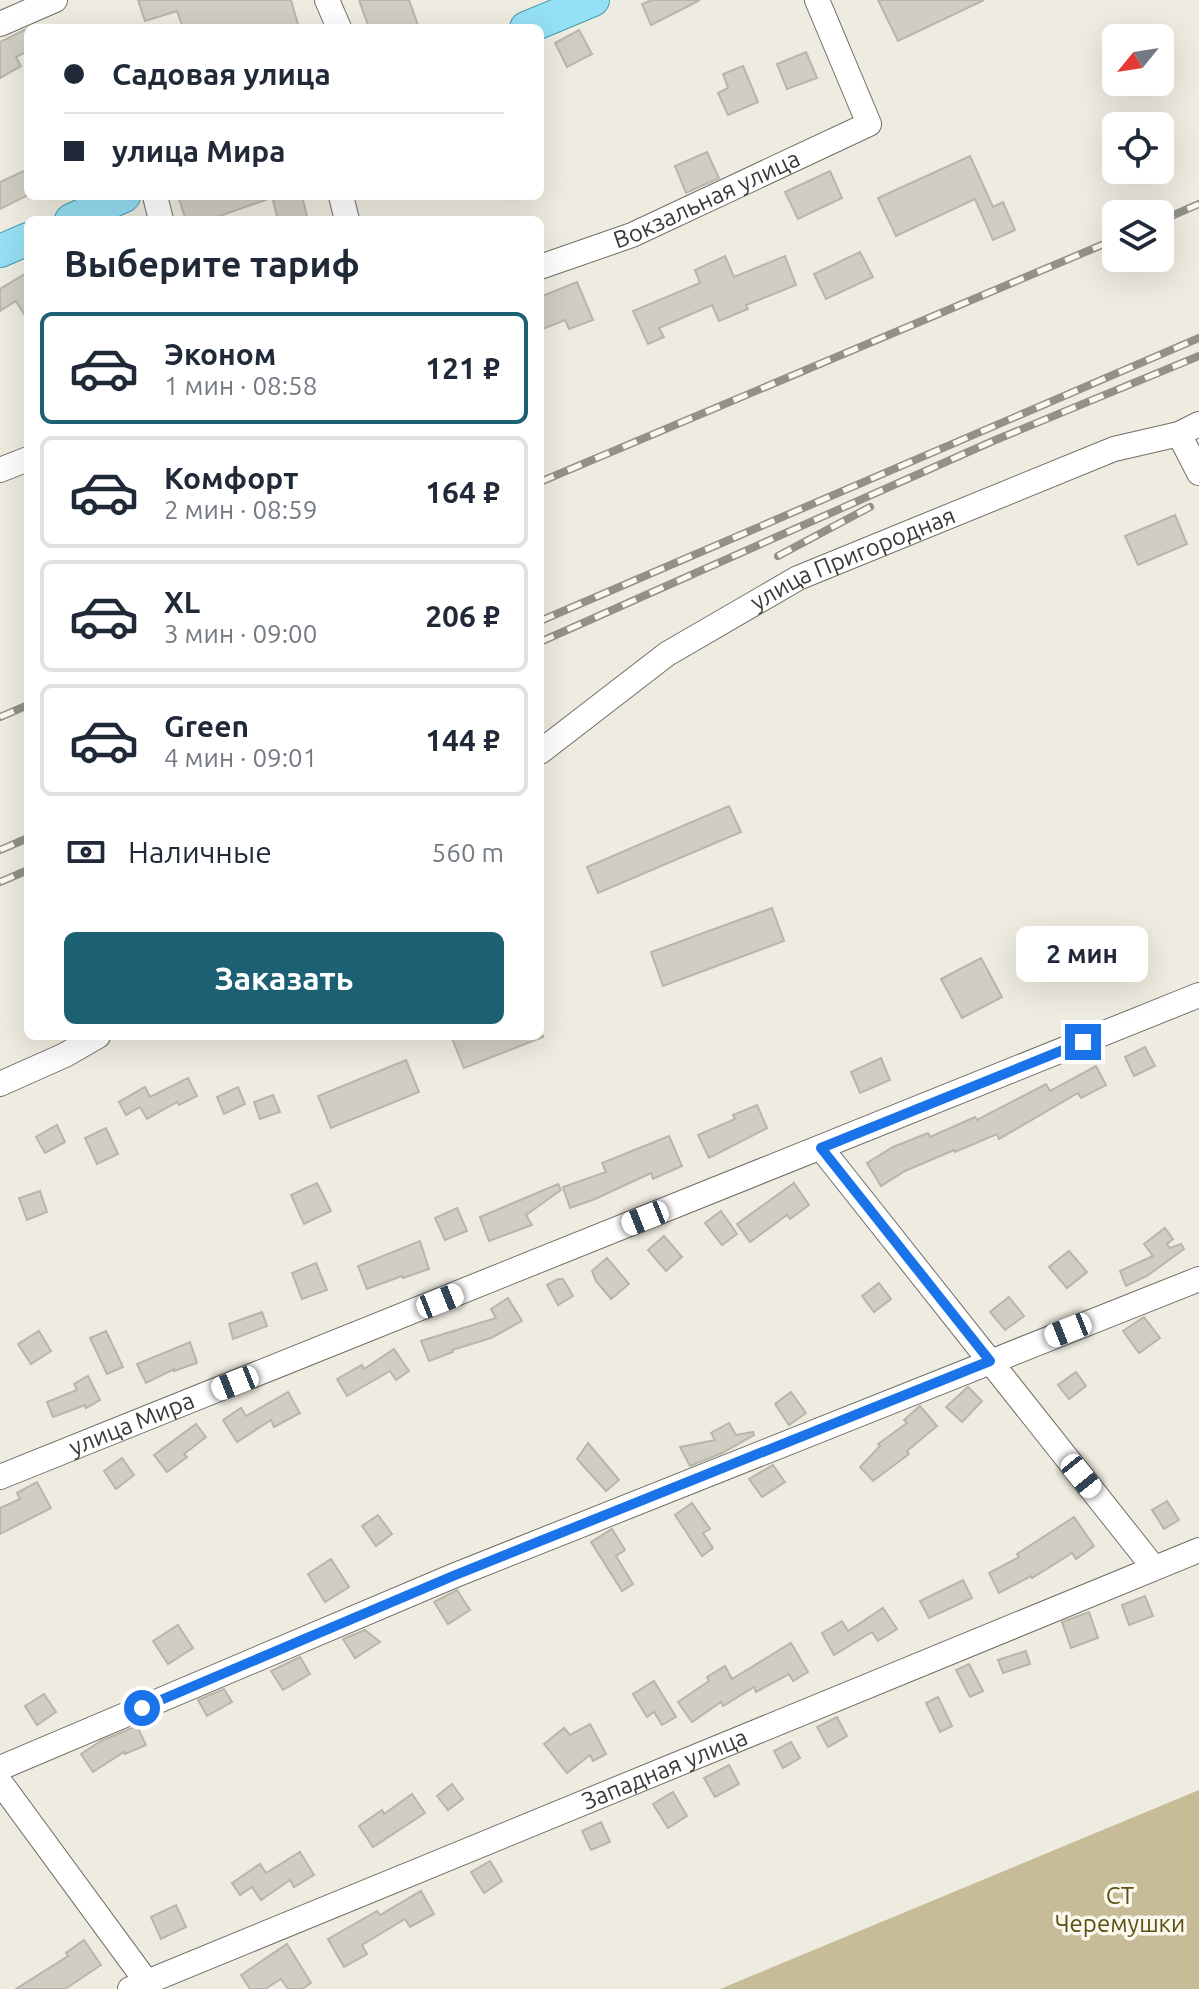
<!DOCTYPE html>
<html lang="ru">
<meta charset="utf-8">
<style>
body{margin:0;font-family:Ubuntu,sans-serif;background:#f6f6f7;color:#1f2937;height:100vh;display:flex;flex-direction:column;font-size:30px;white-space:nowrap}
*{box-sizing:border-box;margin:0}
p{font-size:26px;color:#747a83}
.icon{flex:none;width:44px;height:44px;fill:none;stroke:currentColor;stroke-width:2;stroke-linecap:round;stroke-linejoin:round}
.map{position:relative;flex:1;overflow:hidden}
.drawer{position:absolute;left:24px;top:216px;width:520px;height:824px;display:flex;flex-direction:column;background:#fff;border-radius:12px;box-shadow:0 8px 32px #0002}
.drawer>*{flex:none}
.guide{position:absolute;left:24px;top:24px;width:520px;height:176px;border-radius:12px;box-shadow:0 8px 32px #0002;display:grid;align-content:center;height:176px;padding:0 40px;background:#fff}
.needle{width:52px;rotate:240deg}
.tools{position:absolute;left:1102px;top:24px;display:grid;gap:16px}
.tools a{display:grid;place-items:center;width:72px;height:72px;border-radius:12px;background:#fff;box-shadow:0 8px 32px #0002;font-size:40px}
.end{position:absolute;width:36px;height:36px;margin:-18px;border:10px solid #1a73e8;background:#fff;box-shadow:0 0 0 4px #fff}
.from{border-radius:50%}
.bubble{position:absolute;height:56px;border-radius:12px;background:#fff;box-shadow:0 8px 32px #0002;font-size:26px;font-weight:700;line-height:56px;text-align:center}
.car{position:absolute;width:24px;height:48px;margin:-24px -12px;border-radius:10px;box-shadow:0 0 6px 2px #0007;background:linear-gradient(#fff 24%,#345 0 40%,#fff 0 76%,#345 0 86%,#fff 0)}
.guide b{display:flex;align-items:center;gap:28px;height:76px;font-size:30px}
.guide b+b{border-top:2px solid #e0e1e3}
.guide i{width:20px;height:20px;background:#1f2937}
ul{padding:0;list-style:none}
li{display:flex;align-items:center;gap:24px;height:112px;margin:0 16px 12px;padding:0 24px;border:4px solid #e0e1e3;border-radius:12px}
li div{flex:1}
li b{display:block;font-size:30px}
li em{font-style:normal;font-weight:700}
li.current{border-color:#1c6173}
li>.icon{width:72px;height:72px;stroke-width:1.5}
h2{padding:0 40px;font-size:36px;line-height:96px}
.pay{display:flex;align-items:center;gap:20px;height:88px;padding:0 40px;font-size:30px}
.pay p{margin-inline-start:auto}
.cta{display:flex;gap:16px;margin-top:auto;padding:16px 40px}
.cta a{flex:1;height:92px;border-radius:12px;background:#1c6173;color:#fff;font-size:32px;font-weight:700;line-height:92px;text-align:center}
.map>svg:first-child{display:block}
.green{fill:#c7bc98}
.building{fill:#d0cdc3;stroke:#b8b5ab;stroke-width:2}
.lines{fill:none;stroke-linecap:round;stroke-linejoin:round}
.minor-casing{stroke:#726f66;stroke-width:26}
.major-casing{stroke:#4899ac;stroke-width:34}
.minor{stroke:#fff;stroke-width:24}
.major{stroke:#95e0f4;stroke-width:32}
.rail-casing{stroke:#929088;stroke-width:8}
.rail{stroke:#fbf8ed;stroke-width:5;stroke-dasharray:15;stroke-linecap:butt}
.route{stroke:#1a73e8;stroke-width:10}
.labels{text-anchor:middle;stroke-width:7;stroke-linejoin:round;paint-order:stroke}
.street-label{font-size:24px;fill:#3c3a36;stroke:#fbf8ed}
.park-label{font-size:24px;fill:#5f4f15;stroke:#fbf8ed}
</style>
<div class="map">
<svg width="1199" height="1989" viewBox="0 0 1199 1989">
<rect width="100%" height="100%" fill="#eeebe0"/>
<path class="green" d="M1199,1790V1989H720Z"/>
<g class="building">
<path d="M138,0H291L299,28H183L177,11L145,21Z"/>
<path d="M359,0H409L419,28H369Z"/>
<path d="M652,0H700L651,25L642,4Z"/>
<path d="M878,0H984L898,41Z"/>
<path d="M28,28V51L16,57L21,66L0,78V42Z"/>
<path d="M579,30L592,54L567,67L555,43Z"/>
<path d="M806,52L817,78L787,89L777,64Z"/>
<path d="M743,66L758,102L728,115L718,93L728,88L723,74Z"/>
<path d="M707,152L719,178L686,193L675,166Z"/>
<path d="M970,156L993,207L1003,202L1015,230L993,240L975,199L896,236L878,198Z"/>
<path d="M28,169V195L0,209V182Z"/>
<path d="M830,171L842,198L798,219L785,192Z"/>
<path d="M178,196H271V198L208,220H186Z"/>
<path d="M272,196H302L308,220H278Z"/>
<path d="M860,252L873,277L826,299L814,274Z"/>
<path d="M725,256L734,277L785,256L796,285L746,305L748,309L719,321L712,305L659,328L664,337L648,344L633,311L700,283L695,270Z"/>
<path d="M28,272V321L16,301L0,311V289Z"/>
<path d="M577,282L593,320L569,329L565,320L540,330V297Z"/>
<path d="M1175,515L1187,544L1138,565L1125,536Z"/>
<path d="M729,806L741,832L598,893L587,867Z"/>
<path d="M772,908L784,941L663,986L651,952Z"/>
<path d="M1128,943L1140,968L1113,981L1101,955Z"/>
<path d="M981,958L1002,997L962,1018L941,979Z"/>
<path d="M451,1036H543V1037L464,1068Z"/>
<path d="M1145,1047L1155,1066L1134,1076L1125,1057Z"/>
<path d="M881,1058L890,1080L860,1093L851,1072Z"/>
<path d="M406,1060L419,1092L331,1128L318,1096Z"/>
<path d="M1096,1066L1106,1085L1081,1098L1078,1093L999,1139L997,1134L955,1152L954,1150L905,1171L881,1186L867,1163L893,1147L928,1133L930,1137L975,1117L977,1120L1046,1084L1050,1091Z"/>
<path d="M188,1078L197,1096L179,1105L177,1102L147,1119L140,1107L126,1115L119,1102L145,1087L150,1097Z"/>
<path d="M238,1087L245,1104L224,1114L217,1097Z"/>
<path d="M273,1095L280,1112L260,1119L254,1102Z"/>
<path d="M757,1105L767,1128L709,1158L698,1135L735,1119L733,1115Z"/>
<path d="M57,1125L65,1142L45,1153L36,1137Z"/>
<path d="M106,1128L118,1154L97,1164L85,1138Z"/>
<path d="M669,1136L682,1166L653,1179L651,1173L595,1199L570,1208L563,1187L606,1172L602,1163Z"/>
<path d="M317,1183L331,1211L304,1224L291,1195Z"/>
<path d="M794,1183L809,1205L790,1219L787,1215L750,1242L737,1224Z"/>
<path d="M558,1184L561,1190L526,1215L532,1225L489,1241L480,1217Z"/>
<path d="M40,1191L47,1212L27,1220L19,1198Z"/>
<path d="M457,1208L467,1231L445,1240L435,1218Z"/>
<path d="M721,1211L737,1234L722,1245L705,1223Z"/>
<path d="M1165,1228L1173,1239L1167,1244L1170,1248L1181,1244L1184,1249L1147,1276L1126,1286L1120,1271L1153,1256L1144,1244Z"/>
<path d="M664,1236L682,1257L666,1271L648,1250Z"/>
<path d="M420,1241L429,1269L403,1278L402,1276L367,1289L358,1266Z"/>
<path d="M1069,1251L1087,1272L1067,1288L1049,1267Z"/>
<path d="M607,1258L629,1284L611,1299L596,1281L592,1271Z"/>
<path d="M316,1263L327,1290L302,1299L292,1273Z"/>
<path d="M558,1279H563L573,1296L558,1305L547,1285Z"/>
<path d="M879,1283L891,1299L874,1312L862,1296Z"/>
<path d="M1009,1297L1024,1316L1005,1330L990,1312Z"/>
<path d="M508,1298L522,1321L491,1338L452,1350L453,1352L429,1361L421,1341L496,1318L491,1309Z"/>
<path d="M262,1312L267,1326L233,1339L229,1324Z"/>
<path d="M1144,1317L1160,1338L1139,1353L1123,1331Z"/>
<path d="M39,1331L51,1351L31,1364L18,1344Z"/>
<path d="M106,1331L123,1367L107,1374L90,1338Z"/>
<path d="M190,1342L197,1363L174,1371V1369L146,1383L137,1364Z"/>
<path d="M394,1349L409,1371L396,1380L390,1371L347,1396L337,1379L362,1365L364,1369Z"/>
<path d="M1076,1372L1086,1386L1069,1399L1058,1385Z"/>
<path d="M88,1376L100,1400L86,1408L85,1405L53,1417L47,1402L77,1390L74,1384Z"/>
<path d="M968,1387L982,1401L962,1422L946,1407Z"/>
<path d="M288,1392L300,1413L274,1427L271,1420L237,1442L223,1420L241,1408L246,1416Z"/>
<path d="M791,1392L806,1413L789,1425L775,1404Z"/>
<path d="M920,1406L937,1426L907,1451L909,1454L873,1481L860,1467L880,1446L878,1444L907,1423L904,1420Z"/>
<path d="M729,1423L736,1435L753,1432L754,1435L722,1453L690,1466L680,1447L715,1440L711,1433Z"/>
<path d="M196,1424L206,1437L184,1454L187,1457L167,1472L154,1455Z"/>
<path d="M588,1443L619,1480L606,1491L577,1459Z"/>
<path d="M122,1458L134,1475L116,1489L104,1471Z"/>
<path d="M773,1465L785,1482L762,1497L749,1479Z"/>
<path d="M37,1482L51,1508L0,1534V1508L20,1499L17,1493Z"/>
<path d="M1167,1501L1179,1520L1164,1529L1152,1510Z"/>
<path d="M692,1503L710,1529L703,1533L713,1548L702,1556L675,1515Z"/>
<path d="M378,1515L392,1534L376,1546L362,1526Z"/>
<path d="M1074,1517L1094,1546L1076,1559L1072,1553L1032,1578L1031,1576L999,1593L989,1573L1019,1557L1017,1554Z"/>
<path d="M612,1529L625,1550L616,1556L633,1584L622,1591L591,1542Z"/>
<path d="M331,1559L349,1587L325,1602L308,1574Z"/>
<path d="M963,1580L972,1598L929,1618L920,1601Z"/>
<path d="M457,1590L470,1610L448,1624L434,1602Z"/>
<path d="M1145,1596L1153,1616L1129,1625L1122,1605Z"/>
<path d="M883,1608L897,1629L878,1641L872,1632L834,1655L822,1633L842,1621L848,1631Z"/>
<path d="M1089,1612L1098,1638L1071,1648L1062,1622Z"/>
<path d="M178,1625L193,1648L168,1664L153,1641Z"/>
<path d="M365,1630L380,1642L355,1658L343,1639Z"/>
<path d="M791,1643L808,1672L793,1681L789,1674L756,1692L754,1687L723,1706L721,1702L692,1722L678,1702L709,1681L707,1677L725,1666L732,1679Z"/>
<path d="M1026,1651L1030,1664L1003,1673L998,1660Z"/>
<path d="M300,1657L310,1674L283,1690L271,1671Z"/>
<path d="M969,1664L983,1691L970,1697L956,1670Z"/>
<path d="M654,1681L676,1717L662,1725L654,1712L647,1717L633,1694Z"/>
<path d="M224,1689L232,1702L207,1716L198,1700Z"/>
<path d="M44,1694L56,1712L37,1725L25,1706Z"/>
<path d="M938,1697L952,1726L940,1732L926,1703Z"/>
<path d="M837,1717L847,1736L828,1747L817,1727Z"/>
<path d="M590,1724L606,1754L593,1761L590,1755L567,1773L544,1744L564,1728L570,1735Z"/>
<path d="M137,1726L146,1745L125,1754L124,1752L93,1772L81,1754L101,1741Z"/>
<path d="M791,1742L800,1758L783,1768L774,1751Z"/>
<path d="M729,1765L739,1784L715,1797L704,1778Z"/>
<path d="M452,1784L463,1799L448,1810L437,1796Z"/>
<path d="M673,1792L687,1816L668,1828L653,1804Z"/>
<path d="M412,1794L425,1813L373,1847L359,1826L382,1810L384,1814Z"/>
<path d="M601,1822L610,1842L591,1850L582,1831Z"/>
<path d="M300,1852L314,1875L294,1887L290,1880L261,1900L252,1887L240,1895L232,1883L260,1864L266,1873Z"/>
<path d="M490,1861L502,1881L484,1893L471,1872Z"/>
<path d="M421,1891L434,1914L410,1927L405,1919L362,1945L367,1954L344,1967L328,1939L377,1911L380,1915Z"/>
<path d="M176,1905L186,1927L161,1939L151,1917Z"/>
<path d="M84,1940L101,1965L65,1989H16L68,1956L66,1953Z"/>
<path d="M287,1944L311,1983L302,1989H288L281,1979L265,1989H250L241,1975Z"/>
</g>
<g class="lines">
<g class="minor-casing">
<g id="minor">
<path d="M327,0L339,28"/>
<path d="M0,24L55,0"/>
<path d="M155,196L161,220"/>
<path d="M341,196L347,220"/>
<path id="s1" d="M540,267L632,235L869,124L817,0"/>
<path d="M1179,434L1199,473"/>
<path d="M0,470L28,459"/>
<path id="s2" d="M540,752L667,654L798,578L1114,449L1179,434L1199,424"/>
<path d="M0,1084L65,1055L98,1036"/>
<path d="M821,1148L1154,1568"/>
<path id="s3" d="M0,1477L1199,995"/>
<path d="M0,1768L453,1576L1199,1279"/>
<path d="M0,1782L146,1981"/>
<path id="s4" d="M130,1989L1199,1550"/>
</g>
</g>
<g class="major-casing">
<g id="major">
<path d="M526,28L593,0"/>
<path d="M71,220L124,196"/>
<path d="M0,251L28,239"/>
</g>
</g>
<use href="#minor" class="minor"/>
<use href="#major" class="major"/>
<g class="rail-casing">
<g id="rail">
<path d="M1160,221L1199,204"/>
<path d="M540,482L1116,239"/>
<path d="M778,556L870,507"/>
<path d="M540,621L1199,338"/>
<path d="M540,642L993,441L1199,356"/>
<path d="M0,717L28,705"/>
<path d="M0,850L28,838"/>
<path d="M0,882L28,870"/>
</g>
</g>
<use href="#rail" class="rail"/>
</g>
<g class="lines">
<path class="route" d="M142,1708L453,1576L990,1361L821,1148L1083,1042"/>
</g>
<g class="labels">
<g class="street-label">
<text dy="8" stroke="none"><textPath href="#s1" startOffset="180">Вокзальная улица</textPath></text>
<text dy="8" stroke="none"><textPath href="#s2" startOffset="370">улица Пригородная</textPath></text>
<text dy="8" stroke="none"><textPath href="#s3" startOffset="142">улица Мира</textPath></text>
<text dy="8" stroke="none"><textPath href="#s4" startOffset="578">Западная улица</textPath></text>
</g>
<g class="park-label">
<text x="1120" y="1904">СТ<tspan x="1120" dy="28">Черемушки</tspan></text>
</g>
</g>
</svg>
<div class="tools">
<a><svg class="needle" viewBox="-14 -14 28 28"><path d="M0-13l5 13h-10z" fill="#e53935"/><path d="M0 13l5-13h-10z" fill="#747a83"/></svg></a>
<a><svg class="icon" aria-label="locate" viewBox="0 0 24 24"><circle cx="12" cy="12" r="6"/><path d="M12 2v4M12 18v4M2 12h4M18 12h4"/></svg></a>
<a><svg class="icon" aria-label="layers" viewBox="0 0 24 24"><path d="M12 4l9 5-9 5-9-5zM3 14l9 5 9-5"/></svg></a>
</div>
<i class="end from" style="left:142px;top:1708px"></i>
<i class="end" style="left:1083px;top:1042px"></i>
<div class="bubble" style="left:1016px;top:926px;width:132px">2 мин</div>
<i class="car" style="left:645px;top:1218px;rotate:248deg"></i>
<i class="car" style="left:440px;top:1301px;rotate:68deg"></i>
<i class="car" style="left:1068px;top:1330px;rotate:248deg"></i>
<i class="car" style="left:235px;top:1383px;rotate:248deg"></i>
<i class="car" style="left:1081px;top:1476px;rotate:141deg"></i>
<div class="guide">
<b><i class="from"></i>Садовая улица</b>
<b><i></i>улица Мира</b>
</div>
<section class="drawer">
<h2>Выберите тариф</h2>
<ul>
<li class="current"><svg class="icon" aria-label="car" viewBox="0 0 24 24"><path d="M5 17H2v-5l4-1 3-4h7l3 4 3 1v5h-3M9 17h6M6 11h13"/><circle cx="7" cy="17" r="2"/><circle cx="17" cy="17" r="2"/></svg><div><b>Эконом</b><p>1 мин · 08:58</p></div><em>121 ₽</em></li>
<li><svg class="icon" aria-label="car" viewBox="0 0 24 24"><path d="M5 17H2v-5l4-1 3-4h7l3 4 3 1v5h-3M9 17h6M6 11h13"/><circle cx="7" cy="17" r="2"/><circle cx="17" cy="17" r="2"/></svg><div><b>Комфорт</b><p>2 мин · 08:59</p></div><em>164 ₽</em></li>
<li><svg class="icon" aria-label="car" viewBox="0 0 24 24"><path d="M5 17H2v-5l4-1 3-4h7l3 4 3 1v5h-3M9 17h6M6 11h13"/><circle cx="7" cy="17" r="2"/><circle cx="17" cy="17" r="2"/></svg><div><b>XL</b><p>3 мин · 09:00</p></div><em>206 ₽</em></li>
<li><svg class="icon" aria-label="car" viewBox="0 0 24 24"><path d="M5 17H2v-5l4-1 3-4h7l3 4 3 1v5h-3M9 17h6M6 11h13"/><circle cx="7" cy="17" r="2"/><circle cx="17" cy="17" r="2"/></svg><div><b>Green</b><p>4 мин · 09:01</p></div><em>144 ₽</em></li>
</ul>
<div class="pay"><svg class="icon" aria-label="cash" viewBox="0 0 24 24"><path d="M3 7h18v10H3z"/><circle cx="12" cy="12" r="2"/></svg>Наличные<p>560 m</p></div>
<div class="cta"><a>Заказать</a></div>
</section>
</div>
